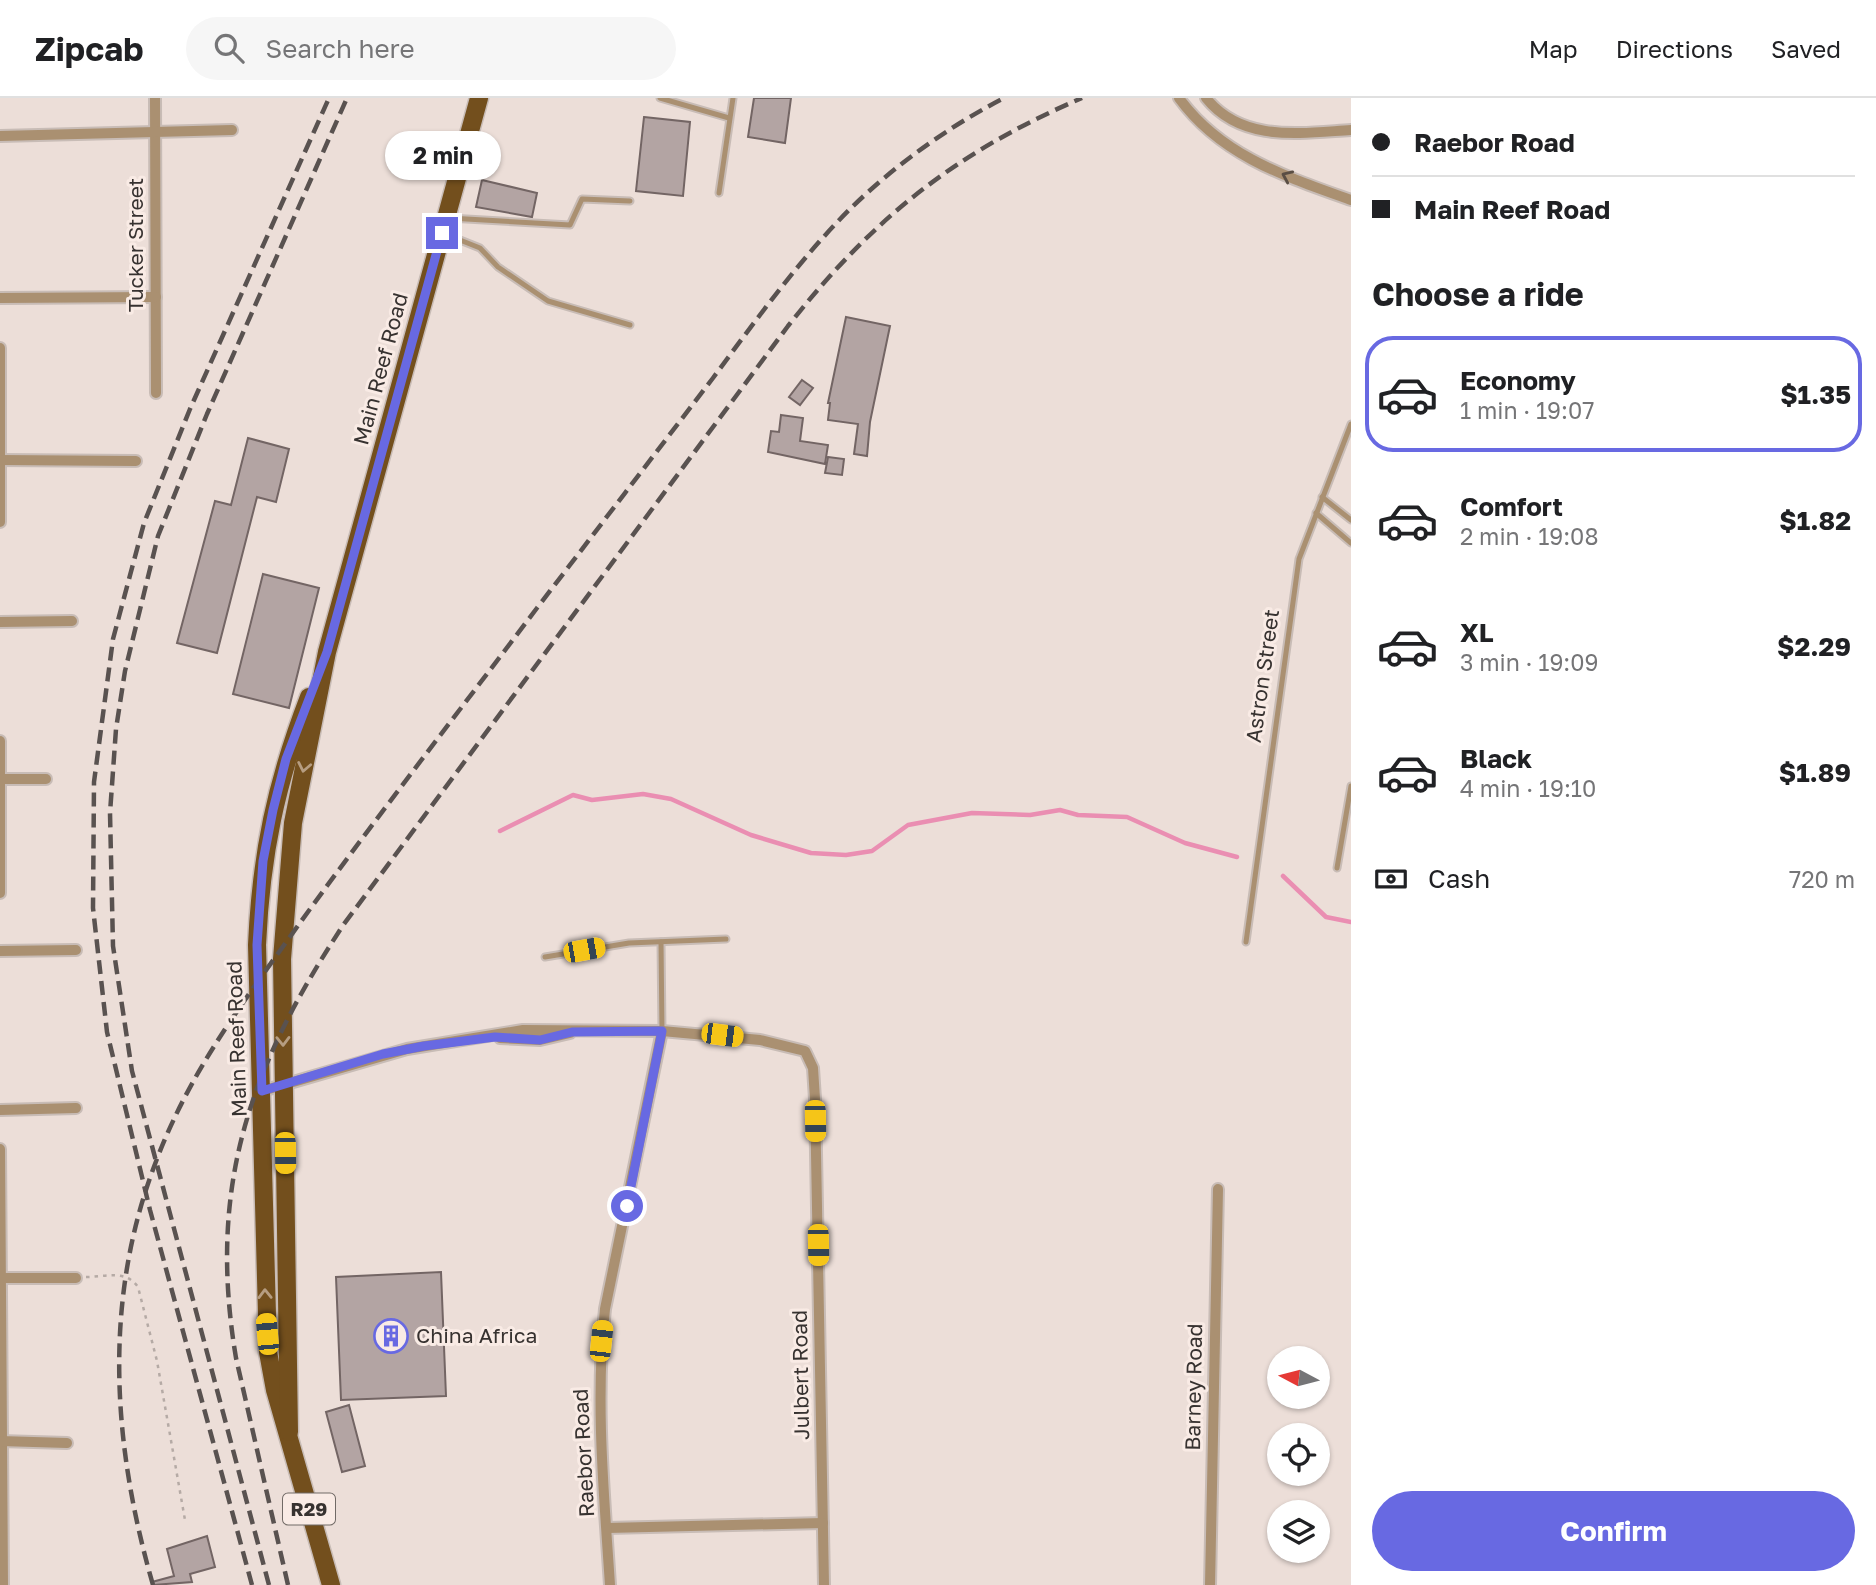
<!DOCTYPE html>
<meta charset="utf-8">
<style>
body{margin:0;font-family:"Golos Text",sans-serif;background:#f6f6f6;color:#202124;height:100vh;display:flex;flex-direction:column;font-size:26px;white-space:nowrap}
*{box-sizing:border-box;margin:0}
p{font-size:23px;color:#757577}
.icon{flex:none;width:38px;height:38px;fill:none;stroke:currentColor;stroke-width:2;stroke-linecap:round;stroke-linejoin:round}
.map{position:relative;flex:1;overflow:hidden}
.side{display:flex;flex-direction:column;background:#fff;width:525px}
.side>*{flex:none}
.top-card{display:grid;align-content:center;height:154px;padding:0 21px;background:#fff}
.needle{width:46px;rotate:277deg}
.buttons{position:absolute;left:1267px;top:1248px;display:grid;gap:14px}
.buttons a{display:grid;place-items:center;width:63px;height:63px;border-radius:50%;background:#fff;box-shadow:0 2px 5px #0004;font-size:35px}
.end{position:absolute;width:32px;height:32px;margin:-16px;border:9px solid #6869e2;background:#fff;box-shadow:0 0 0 4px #fff}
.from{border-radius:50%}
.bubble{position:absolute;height:49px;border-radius:24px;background:#fff;box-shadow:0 2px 5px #0004;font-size:23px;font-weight:700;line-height:49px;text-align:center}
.car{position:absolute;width:21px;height:42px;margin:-21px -10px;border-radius:9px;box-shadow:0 0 5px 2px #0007;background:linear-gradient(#f5c518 24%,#345 0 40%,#f5c518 0 76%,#345 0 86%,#f5c518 0)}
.top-card b{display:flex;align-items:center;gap:24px;height:66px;font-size:26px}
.top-card b+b{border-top:2px solid #e0e0e0}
.top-card i{width:18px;height:18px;background:#202124}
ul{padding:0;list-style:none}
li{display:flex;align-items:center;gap:21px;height:116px;margin:0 14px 10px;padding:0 7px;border:4px solid transparent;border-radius:28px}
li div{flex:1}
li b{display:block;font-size:26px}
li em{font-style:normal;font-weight:700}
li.on{border-color:#6869e2}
li>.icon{width:63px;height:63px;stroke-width:1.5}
h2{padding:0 21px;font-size:32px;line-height:84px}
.pay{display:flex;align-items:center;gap:18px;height:77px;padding:0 21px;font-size:26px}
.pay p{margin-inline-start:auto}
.cta{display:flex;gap:14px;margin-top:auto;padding:14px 21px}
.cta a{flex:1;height:80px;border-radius:42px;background:#6869e2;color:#fff;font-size:28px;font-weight:700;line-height:80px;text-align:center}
header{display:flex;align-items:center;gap:42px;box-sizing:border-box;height:98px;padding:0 35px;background:#fff;border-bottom:2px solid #e0e0e0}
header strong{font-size:33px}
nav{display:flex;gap:38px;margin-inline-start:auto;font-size:24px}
.search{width:490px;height:63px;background:#f6f6f6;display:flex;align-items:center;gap:18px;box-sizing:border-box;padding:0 24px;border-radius:38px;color:#757577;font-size:26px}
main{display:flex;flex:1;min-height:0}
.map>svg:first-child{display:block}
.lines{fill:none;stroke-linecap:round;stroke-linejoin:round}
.stream{stroke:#ea8eb2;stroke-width:4.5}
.building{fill:#b3a4a3;stroke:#736564;stroke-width:2}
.service-casing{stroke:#c8bcb6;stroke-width:9}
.minor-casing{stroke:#c8bcb6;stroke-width:14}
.primary-casing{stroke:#c8bcb6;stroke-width:21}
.path{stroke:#b5aaa5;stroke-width:2.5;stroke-dasharray:3.5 5;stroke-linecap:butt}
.service{stroke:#aa9071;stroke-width:5}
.minor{stroke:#aa9071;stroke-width:10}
.primary{stroke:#734f1d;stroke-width:18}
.rail{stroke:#595250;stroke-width:4.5;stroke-dasharray:14 7;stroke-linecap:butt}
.oneway{stroke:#5a4e44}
.oneway2{stroke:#b69d81}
.route{stroke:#6869e2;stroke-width:9}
.labels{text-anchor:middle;stroke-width:6;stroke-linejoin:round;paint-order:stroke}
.shield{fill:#f9ebe5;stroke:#716a66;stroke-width:2}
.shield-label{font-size:19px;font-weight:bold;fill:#373230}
.street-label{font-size:21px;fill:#373230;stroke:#f9ebe5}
.poi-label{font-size:21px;fill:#373230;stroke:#f9ebe5;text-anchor:start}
</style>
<header>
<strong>Zipcab</strong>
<div class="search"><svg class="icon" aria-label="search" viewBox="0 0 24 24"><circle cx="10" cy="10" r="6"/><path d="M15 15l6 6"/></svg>Search here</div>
<nav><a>Map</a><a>Directions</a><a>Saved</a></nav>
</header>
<main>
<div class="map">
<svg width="1351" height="1487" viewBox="0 0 1351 1487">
<rect width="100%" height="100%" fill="#ecded8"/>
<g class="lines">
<g class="stream">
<path d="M500,733L573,697L592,702L643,696L671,701L751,737L811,755L846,757L872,753L908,727L972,715L1030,717L1060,712L1078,717L1127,719L1185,745L1237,759"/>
<path d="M1283,778L1326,819L1351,824"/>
</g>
</g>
<g class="building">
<path d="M754,0H791L785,45L748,39Z"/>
<path d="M644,19L690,24L683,98L636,93Z"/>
<path d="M482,82L537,95L532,119L476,109Z"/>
<path d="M846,219L890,228L870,324L867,358L854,356L858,326L828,322L830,305H828Z"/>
<path d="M802,282L813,290L800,307L789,299Z"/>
<path d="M781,317L803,320L800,343L828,347L825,366L768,354L771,333L779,334Z"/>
<path d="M248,340L289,351L276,404L257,399L217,555L177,545L215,403L231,407Z"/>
<path d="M828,359L844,361L842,377L825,375Z"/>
<path d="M263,476L319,490L289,610L233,596Z"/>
<path d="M441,1174L446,1298L341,1302L336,1179Z"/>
<path d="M349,1307L365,1368L342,1374L326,1314Z"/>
<path d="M207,1438L215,1469L190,1476L192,1484L153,1487L152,1484L174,1478L167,1451Z"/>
</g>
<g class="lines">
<g class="service-casing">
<g id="service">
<path d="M660,0L729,20"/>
<path d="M719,95L733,0"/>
<path d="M449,120L570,127L582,101L630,103"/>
<path d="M445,136L480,150L498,169L548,203L630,227"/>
<path d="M1322,399L1351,422"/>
<path d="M1316,415L1351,445"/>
<path d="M1337,770L1351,688"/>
<path d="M661,844L662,933"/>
<path d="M1246,844L1299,461L1351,326"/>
<path d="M545,859L629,845L726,841"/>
</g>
</g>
<g class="minor-casing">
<g id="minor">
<path d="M155,0L156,295"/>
<path d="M1179,0C1221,58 1287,79 1351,102"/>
<path d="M1206,0C1242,45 1301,35 1351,32"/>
<path d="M0,38L232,32"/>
<path d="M0,200L156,199"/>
<path d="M0,250V424"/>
<path d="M0,362L136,363"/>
<path d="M0,524L72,523"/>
<path d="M0,643V795"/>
<path d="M0,681H46"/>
<path d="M0,853L76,852"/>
<path d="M500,940L540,942L570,935"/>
<path d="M262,993L407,951L523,932L662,933L760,942L805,953L813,970L815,1001L824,1487"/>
<path d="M0,1012L76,1010"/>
<path d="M0,1051L3,1487"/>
<path d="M0,1180H76"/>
<path d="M0,1343L67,1345"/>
<path d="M607,1430L823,1425"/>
<path d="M610,1487C604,1396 595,1302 605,1211L662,933"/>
<path d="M1210,1487L1218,1091"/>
</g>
</g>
<g class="primary-casing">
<g id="primary">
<path d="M309,599C276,685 261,756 257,847L268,1254L275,1292L331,1487"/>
<path d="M289,1334L282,861L293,725L327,554L479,0"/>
</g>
</g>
<path class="path" d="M86,1179C106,1179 125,1171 138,1189L157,1263L185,1422"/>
<use href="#service" class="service"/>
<use href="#minor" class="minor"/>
<use href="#primary" class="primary"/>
<g class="rail">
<path d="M153,1487C114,1352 103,1212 151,1077C186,978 237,913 297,829C375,721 457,616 537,510C596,433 654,357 713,280C756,222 799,162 850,111C895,67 948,29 1004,0"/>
<path d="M252,1487L150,1112L107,934L93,810L94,684L113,541L144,425L190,311L329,0"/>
<path d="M269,1487L132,973L113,848L110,715L116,631L125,573L158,438L207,316L347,0"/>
<path d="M288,1487L236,1260C207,1088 250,968 344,826L788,228C873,120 956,54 1082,0"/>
</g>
</g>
<defs><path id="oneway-chevron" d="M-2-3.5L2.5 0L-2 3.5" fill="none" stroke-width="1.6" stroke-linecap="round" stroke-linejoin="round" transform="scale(1.75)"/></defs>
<use class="oneway" href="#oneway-chevron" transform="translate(1287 78) rotate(-156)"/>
<g class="oneway2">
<use href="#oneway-chevron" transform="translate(304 669) rotate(101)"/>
<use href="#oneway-chevron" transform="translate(283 943) rotate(89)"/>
<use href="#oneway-chevron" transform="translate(265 1196) rotate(-91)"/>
</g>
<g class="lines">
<path class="route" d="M442,135L327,554L286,661L273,712L263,763L257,847L262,993L383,956L424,948L495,939L540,942L572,934L662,933L627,1108"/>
</g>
<defs>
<g id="building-ring" transform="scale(1.75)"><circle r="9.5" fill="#f9ebe5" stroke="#6869e2" stroke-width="1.5"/><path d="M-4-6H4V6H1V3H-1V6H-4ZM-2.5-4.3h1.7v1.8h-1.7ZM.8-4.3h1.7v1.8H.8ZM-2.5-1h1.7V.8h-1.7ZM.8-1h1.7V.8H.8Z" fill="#6869e2"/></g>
</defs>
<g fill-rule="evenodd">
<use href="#building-ring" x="391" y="1238"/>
</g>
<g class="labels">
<rect class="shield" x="283" y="1395.5" width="52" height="31" rx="5"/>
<g class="shield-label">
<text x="309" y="1418">R29</text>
</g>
<g class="street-label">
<text transform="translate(136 147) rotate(-90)" y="7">Tucker Street</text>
<text transform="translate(381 271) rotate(-75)" y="7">Main Reef Road</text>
<text transform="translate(1263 578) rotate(-82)" y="7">Astron Street</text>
<text transform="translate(237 941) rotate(-92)" y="7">Main Reef Road</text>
<text transform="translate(801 1277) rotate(-91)" y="7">Julbert Road</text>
<text transform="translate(1194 1289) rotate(-89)" y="7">Barney Road</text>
<text transform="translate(584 1355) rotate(-93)" y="7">Raebor Road</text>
</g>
<g class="poi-label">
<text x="416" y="1245">China Africa</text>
</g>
</g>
</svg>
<div class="buttons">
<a><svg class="needle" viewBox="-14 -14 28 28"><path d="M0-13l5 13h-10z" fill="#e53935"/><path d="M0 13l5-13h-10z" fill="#757577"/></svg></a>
<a><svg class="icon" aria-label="locate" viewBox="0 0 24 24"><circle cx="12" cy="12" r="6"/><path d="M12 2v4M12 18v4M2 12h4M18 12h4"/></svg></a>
<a><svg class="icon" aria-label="layers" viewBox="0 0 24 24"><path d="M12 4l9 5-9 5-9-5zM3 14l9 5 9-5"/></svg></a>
</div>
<i class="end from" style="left:627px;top:1108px"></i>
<i class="end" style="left:442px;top:135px"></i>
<div class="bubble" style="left:385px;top:33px;width:116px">2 min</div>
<i class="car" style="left:584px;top:852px;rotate:80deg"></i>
<i class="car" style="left:722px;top:937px;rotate:97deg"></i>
<i class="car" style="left:815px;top:1023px;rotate:179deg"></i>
<i class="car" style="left:285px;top:1055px;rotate:179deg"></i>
<i class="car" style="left:818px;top:1147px;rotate:179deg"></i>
<i class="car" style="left:267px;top:1236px;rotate:355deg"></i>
<i class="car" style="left:601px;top:1243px;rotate:6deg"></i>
</div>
<section class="side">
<div class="top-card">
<b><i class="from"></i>Raebor Road</b>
<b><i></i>Main Reef Road</b>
</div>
<h2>Choose a ride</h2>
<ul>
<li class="on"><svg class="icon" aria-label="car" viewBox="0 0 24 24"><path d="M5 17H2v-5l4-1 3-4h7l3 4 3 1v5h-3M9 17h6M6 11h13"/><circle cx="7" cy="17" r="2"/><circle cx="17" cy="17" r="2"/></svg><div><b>Economy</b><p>1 min · 19:07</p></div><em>$1.35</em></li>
<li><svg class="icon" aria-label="car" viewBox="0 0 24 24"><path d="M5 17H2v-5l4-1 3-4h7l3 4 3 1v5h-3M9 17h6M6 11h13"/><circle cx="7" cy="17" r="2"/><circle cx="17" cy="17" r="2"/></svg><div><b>Comfort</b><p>2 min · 19:08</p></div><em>$1.82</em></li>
<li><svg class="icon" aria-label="car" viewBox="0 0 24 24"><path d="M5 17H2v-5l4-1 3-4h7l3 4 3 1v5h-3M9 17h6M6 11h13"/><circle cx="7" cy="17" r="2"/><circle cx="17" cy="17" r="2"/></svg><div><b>XL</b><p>3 min · 19:09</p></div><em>$2.29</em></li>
<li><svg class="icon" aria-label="car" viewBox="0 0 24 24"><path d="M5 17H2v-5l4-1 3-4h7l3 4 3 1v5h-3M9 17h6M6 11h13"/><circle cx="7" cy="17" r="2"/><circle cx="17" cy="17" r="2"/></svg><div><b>Black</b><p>4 min · 19:10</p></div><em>$1.89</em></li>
</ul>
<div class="pay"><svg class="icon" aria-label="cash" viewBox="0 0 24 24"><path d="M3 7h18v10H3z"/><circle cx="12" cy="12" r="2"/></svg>Cash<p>720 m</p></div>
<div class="cta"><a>Confirm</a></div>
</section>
</main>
